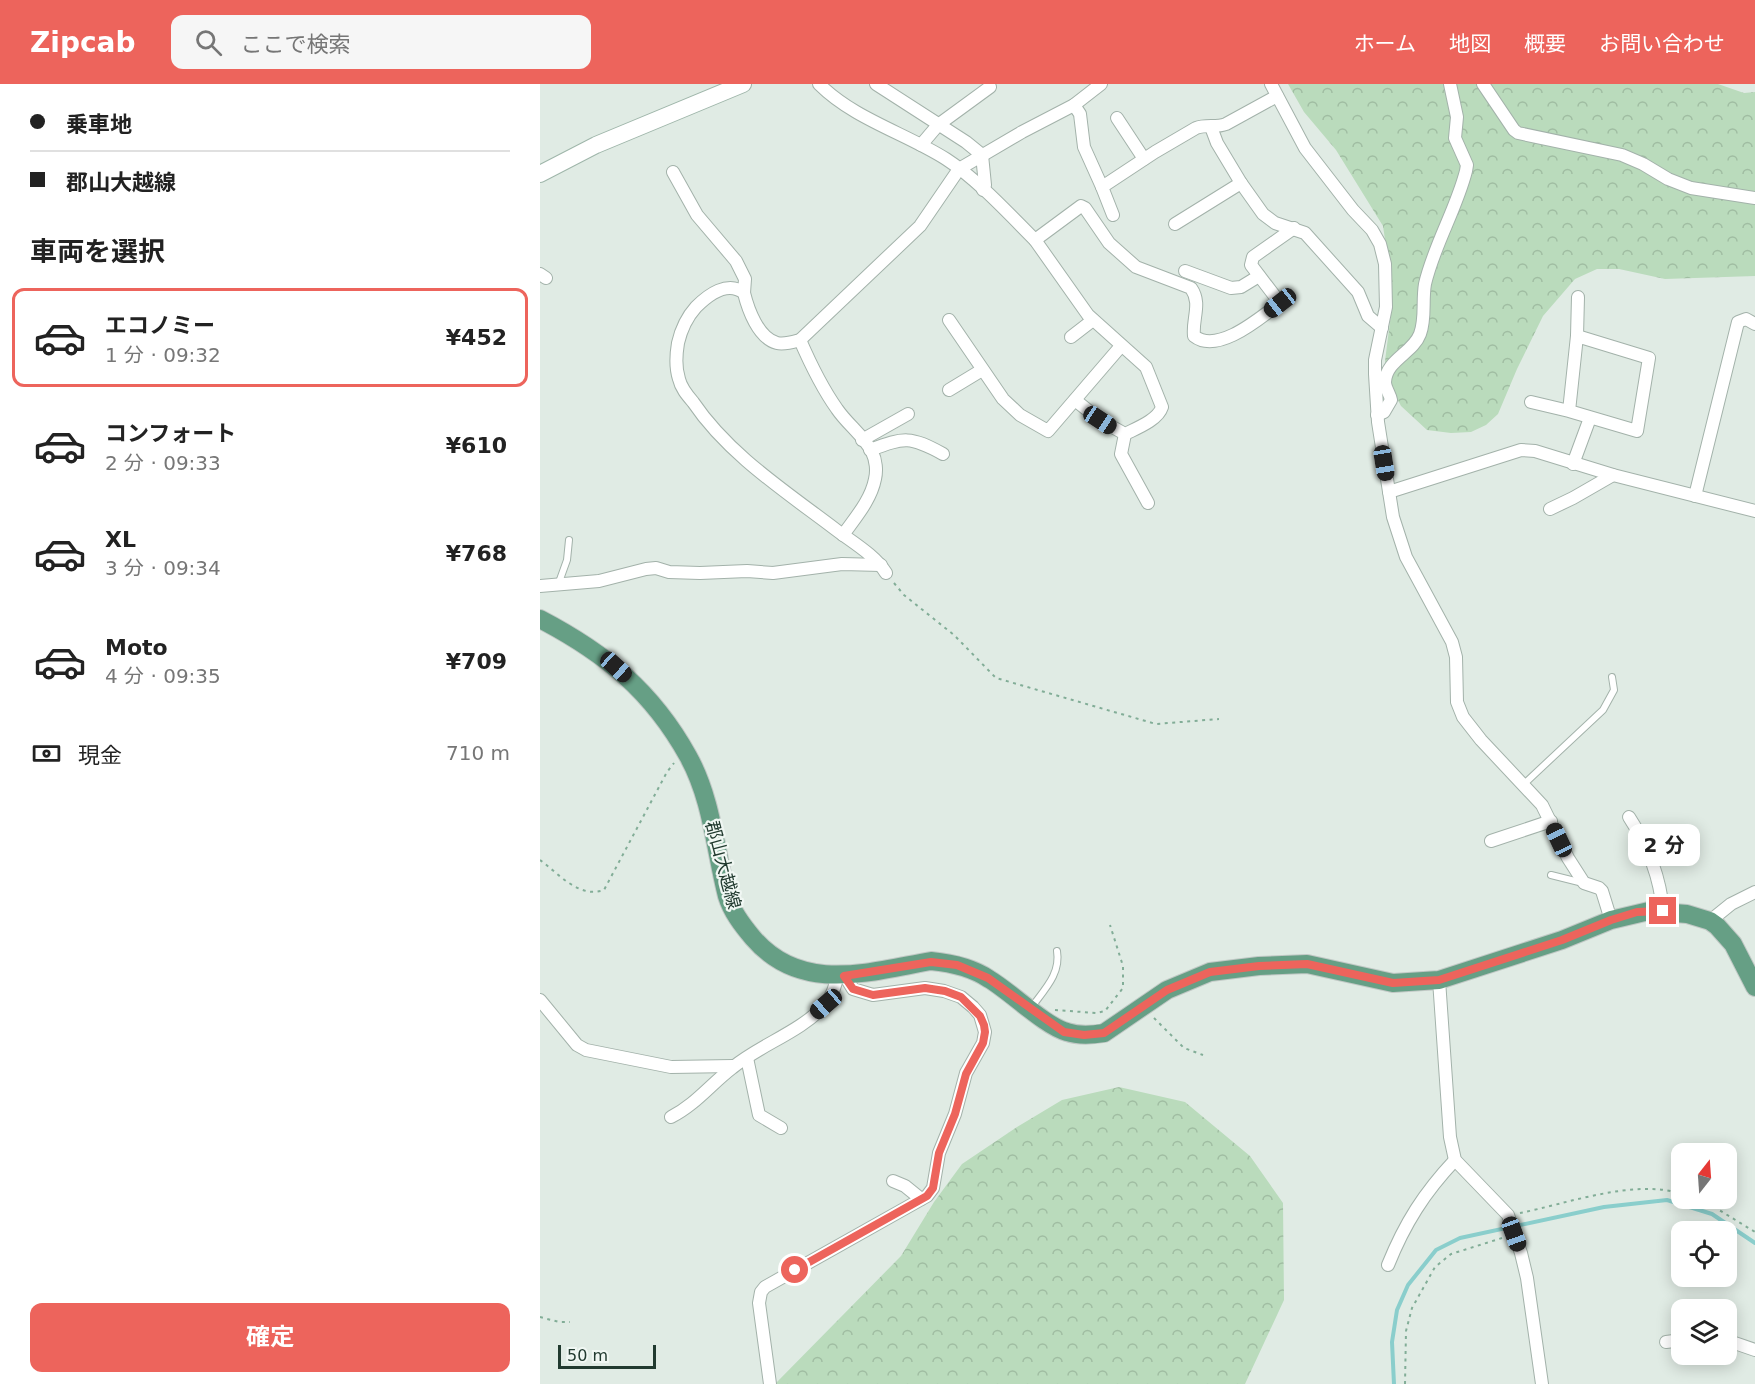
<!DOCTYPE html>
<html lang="ja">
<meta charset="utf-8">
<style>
body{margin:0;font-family:"DejaVu Sans","Noto Sans JP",sans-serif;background:#f6f6f6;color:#222;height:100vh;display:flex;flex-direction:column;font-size:22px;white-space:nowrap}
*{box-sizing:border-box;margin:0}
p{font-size:20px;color:#767676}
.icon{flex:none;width:33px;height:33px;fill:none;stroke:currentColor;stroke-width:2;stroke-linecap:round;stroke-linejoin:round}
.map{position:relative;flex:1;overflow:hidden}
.details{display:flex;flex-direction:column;background:#fff;width:540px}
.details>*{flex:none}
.top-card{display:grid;align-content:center;height:132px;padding:0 30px;background:#fff}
.needle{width:39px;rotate:17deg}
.controls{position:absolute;left:1131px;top:1059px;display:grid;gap:12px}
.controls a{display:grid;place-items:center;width:66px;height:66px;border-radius:12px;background:#fff;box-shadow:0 3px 15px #0003;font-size:30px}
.scale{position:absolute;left:18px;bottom:15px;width:98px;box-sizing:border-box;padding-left:6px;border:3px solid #213a2f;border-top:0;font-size:16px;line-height:21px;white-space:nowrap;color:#213a2f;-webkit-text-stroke:4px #f0f7f3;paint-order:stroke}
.end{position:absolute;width:27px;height:27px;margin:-14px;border:8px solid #ed645c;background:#fff;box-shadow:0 0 0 3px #fff}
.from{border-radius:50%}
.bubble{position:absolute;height:42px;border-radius:12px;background:#fff;box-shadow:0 3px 15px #0003;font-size:20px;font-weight:700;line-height:42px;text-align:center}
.car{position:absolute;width:18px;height:36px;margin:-18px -9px;border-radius:8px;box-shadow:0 0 4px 2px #0007;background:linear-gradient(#222 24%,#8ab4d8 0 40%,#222 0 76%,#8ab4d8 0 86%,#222 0)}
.top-card b{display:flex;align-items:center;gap:21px;height:57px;font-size:22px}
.top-card b+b{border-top:2px solid #e0e0e0}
.top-card i{width:15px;height:15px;background:#222}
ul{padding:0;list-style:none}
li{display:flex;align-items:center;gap:18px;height:99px;margin:0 12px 9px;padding:0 18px;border:3px solid transparent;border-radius:12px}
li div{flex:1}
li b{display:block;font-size:22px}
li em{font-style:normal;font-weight:700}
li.active{border-color:#ed645c}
li>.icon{width:54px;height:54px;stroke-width:1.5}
h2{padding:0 30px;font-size:27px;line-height:72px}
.pay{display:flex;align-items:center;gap:15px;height:66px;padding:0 30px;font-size:22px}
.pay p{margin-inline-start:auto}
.primary-button{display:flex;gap:12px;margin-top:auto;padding:12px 30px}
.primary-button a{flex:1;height:69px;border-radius:12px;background:#ed645c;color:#fff;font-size:24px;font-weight:700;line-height:69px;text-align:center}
header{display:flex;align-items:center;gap:36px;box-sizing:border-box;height:84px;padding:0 30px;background:#ed645c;color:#fff}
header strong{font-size:28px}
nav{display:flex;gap:33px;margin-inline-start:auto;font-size:21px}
.search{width:420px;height:54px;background:#f6f6f6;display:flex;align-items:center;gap:15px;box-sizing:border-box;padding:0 21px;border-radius:12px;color:#767676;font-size:22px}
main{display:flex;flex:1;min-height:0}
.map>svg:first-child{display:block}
.forest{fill:url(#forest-crowns)}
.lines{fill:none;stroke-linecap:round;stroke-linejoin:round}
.stream{stroke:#8acecc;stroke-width:4}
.lane-casing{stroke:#a3b2aa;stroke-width:8}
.street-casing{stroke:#a3b2aa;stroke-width:14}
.secondary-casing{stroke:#9fb6aa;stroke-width:18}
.primary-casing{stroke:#c1c8c5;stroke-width:20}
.path{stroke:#82ad97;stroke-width:2;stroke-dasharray:3 4.5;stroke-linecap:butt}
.lane{stroke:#fff;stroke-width:6}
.street{stroke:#fff;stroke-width:12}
.secondary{stroke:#fff;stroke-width:16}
.primary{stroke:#669f85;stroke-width:18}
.route{stroke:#ed645c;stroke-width:8}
.labels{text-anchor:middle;stroke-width:4.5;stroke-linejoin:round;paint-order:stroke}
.street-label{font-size:18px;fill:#213a2f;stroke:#f0f7f3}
</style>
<header>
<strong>Zipcab</strong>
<div class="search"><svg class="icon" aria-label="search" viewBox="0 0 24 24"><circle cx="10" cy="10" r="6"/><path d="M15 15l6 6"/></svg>ここで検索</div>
<nav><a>ホーム</a><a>地図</a><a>概要</a><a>お問い合わせ</a></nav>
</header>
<main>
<section class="details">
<div class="top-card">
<b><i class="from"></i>乗車地</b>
<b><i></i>郡山大越線</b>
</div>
<h2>車両を選択</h2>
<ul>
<li class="active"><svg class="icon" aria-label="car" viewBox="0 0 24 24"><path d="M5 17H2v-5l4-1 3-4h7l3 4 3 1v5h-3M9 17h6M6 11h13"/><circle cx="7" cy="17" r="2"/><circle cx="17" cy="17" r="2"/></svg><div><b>エコノミー</b><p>1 分 · 09:32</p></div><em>¥452</em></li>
<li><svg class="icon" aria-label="car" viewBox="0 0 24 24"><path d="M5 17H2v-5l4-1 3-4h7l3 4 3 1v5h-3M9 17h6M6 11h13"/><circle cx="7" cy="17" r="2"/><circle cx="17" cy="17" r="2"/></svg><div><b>コンフォート</b><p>2 分 · 09:33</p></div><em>¥610</em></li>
<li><svg class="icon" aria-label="car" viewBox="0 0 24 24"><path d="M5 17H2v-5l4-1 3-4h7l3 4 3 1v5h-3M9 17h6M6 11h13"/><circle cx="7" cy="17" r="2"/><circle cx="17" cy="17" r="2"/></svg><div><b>XL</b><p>3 分 · 09:34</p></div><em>¥768</em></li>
<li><svg class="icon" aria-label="car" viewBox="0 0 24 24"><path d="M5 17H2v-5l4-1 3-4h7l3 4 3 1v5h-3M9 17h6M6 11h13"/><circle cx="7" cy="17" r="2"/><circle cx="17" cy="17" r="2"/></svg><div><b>Moto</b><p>4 分 · 09:35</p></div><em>¥709</em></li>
</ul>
<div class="pay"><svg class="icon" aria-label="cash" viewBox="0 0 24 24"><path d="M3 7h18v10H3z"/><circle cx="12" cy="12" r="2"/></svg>現金<p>710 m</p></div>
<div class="primary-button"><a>確定</a></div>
</section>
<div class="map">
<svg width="1215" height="1300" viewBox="0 0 1215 1300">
<defs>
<pattern id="forest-crowns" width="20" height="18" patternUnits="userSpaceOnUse" patternTransform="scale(1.5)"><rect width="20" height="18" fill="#badbbc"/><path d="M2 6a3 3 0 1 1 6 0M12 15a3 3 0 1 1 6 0" fill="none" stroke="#a0bda2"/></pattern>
</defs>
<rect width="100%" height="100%" fill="#e0ebe4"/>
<g class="forest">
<path d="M748,0H1178L1204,9L1215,8V192L1125,195L1079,185H1057L1035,195L1003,232L977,285L958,330L946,341L931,348L911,349L887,346L861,322L850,301L845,277L852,222L851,196L843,142L796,66L764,28Z"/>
<path d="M579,1003L645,1018L710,1072L743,1119L744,1216L705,1300H235L361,1172L394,1118L422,1080L477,1043L522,1016Z"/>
</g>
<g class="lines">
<path class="stream" d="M854,1300L852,1258L857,1226L868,1201L896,1166L920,1154L1064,1123L1127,1116L1172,1130L1215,1159"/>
<g class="lane-casing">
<g id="lane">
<path d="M18,501L27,476L29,456"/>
<path d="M984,700L1063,626L1074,606L1072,593"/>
<path d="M1011,791L1043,799"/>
<path d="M491,924C504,906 521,890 517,867"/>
</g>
</g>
<g class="street-casing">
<g id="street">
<path d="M279,0C314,35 365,49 406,75C437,95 469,130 495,156L541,122L545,124L569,159L596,183L651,204C662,220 652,234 654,252C678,271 721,233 740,219L711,181L713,173L754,144"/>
<path d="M336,0L426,58L442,71L445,101L443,106"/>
<path d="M731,0L765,64L813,126L832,146L840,160L845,180L846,223L835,276V290L838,338L853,433L866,473L912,558L916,573L917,618L923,633L941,656L1002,721L1028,774L1044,799L1059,804L1062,807L1071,836"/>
<path d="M943,0L974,46L978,49L1082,71L1103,80L1128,95L1151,104L1215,114"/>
<path d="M534,21L540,30L544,63L562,103"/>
<path d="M577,34L604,75"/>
<path d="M671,43L677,59L701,99L723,130L735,139L765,149L818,208L828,232L842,244"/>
<path d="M381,61L398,41L450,3"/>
<path d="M133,88L157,131L196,177L205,195L204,209"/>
<path d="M573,131L562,103L615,68L656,44C666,40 676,44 686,40L737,12"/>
<path d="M635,140L701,99"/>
<path d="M495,156L548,231L606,283L622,323C618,336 597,344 585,350L560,336L535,316"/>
<path d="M645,187L691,204L701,203L719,192"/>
<path d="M0,190L6,194"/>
<path d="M409,236L463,315L480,331L508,347L581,262"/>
<path d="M1037,252L1038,213"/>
<path d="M531,253L553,236"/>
<path d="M260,256C270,279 282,304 297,325C307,340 324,352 332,368C336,376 337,387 335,395C331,416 315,434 303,451"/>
<path d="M409,306L442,286"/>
<path d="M991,318L1029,327L1097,347L1109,274L1037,252L1029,327"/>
<path d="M837,331L844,328L851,316C850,310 845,304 845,298C846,276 873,269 880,250C886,234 882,217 885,200C894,161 916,126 926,87L927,81L915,54L917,33L910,0"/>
<path d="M585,350L581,370L608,419"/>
<path d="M322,356L368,330"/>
<path d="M330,366C365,353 370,352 403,370"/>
<path d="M1033,380L1050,334"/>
<path d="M849,408L981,366L995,367L1073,391L1215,427"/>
<path d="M1155,412L1198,238L1206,235L1215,240"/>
<path d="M1010,425L1033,414L1073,391"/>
<path d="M346,489C335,471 312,458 295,445C245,407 188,370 153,318C147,311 141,304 139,295C135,283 136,271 138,259C141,246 147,233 156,223C168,211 188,196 204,209C208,225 218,254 237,259C244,261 253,258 260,256L380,142L419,85L482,48L534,21L561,0"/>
<path d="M0,502L59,497L106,485L116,484L129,488L160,489L207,487L233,489L302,480L341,481"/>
<path d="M1089,733C1108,762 1120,792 1123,827"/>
<path d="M951,757L1011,737"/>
<path d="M1170,837L1191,820L1215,808"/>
<path d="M899,896L910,1053L915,1076L968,1131L981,1169L987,1194L1002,1300"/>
<path d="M0,916L37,961L46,966L131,983L193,982"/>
<path d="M207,974L219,1031L241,1044"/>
<path d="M131,1033C155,1021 171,1000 192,984C221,960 259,949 285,921C292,913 295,902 298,891"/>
<path d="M353,1097L365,1102L381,1115"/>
<path d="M848,1181C865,1139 884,1109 915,1076"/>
<path d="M1186,1256L1215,1266"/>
<path d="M1126,1258L1142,1256"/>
<path d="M230,1300L219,1219L221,1208L225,1203L387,1112L393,1104L399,1069L415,1030L426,989L443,959L445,948L443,941L440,931L433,923L421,913L404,907L385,904L333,911L313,905L305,892"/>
</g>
</g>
<g class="secondary-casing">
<path id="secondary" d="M0,90L56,61L203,0"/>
</g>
<g class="primary-casing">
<path id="primary" d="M0,535C65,569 112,607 148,672C172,715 175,765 187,812C192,828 202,841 213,854C261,910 328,888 391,877C411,879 433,884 449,895C471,908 505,942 527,948C539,952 552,951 564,949L627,906L670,888L719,882L767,880L853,899L899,896L1022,856L1071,836L1109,827L1147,830L1170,837L1177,842L1193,860L1215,903"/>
</g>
<g class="path">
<path d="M354,499L364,511L414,551L456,594L616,640L679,635"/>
<path d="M0,776C18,789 39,815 64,806L127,688L134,679"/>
<path d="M515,926L556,929L565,927L583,904V882L570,841"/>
<path d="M614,934L644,964L663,971"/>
<path d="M1153,1114L1171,1121L1215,1148"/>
<path d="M980,1129C1026,1120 1095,1094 1142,1110"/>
<path d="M0,1233L19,1238H30"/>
<path d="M865,1300L866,1247L872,1224L895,1183L911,1170L962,1154"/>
</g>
<use href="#lane" class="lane"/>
<use href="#street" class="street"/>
<use href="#secondary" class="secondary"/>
<use href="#primary" class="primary"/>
</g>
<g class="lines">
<path class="route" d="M255,1186L387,1112L393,1104L399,1069L415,1030L426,990L443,959L445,948L444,941L440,932L421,913L405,907L385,904L333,911L313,905L304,892L391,878L417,881L448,894L524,948L544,951L564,949L627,906L670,888L719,882L767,880L853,899L899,896L1022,856L1071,836L1097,828L1123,827"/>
</g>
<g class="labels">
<g class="street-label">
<text transform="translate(183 781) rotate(75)" y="6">郡山大越線</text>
</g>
</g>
</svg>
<div class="controls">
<a><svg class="needle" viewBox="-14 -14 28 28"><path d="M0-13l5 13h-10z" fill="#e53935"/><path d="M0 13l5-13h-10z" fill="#767676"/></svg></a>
<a><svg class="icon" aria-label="locate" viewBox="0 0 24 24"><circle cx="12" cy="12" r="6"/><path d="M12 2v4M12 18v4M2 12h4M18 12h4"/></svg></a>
<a><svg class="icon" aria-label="layers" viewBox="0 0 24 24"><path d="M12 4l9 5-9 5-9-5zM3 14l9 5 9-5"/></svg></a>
</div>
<div class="scale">50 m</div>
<i class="end from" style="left:255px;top:1186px"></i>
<i class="end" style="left:1123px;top:827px"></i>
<div class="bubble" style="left:1088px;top:740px;width:72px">2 分</div>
<i class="car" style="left:740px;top:219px;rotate:232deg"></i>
<i class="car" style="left:560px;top:336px;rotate:123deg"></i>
<i class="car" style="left:844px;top:379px;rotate:171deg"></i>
<i class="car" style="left:76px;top:583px;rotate:132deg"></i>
<i class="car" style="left:1019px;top:756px;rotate:335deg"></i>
<i class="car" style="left:286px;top:920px;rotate:229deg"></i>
<i class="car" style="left:974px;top:1150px;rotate:160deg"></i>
</div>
</main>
